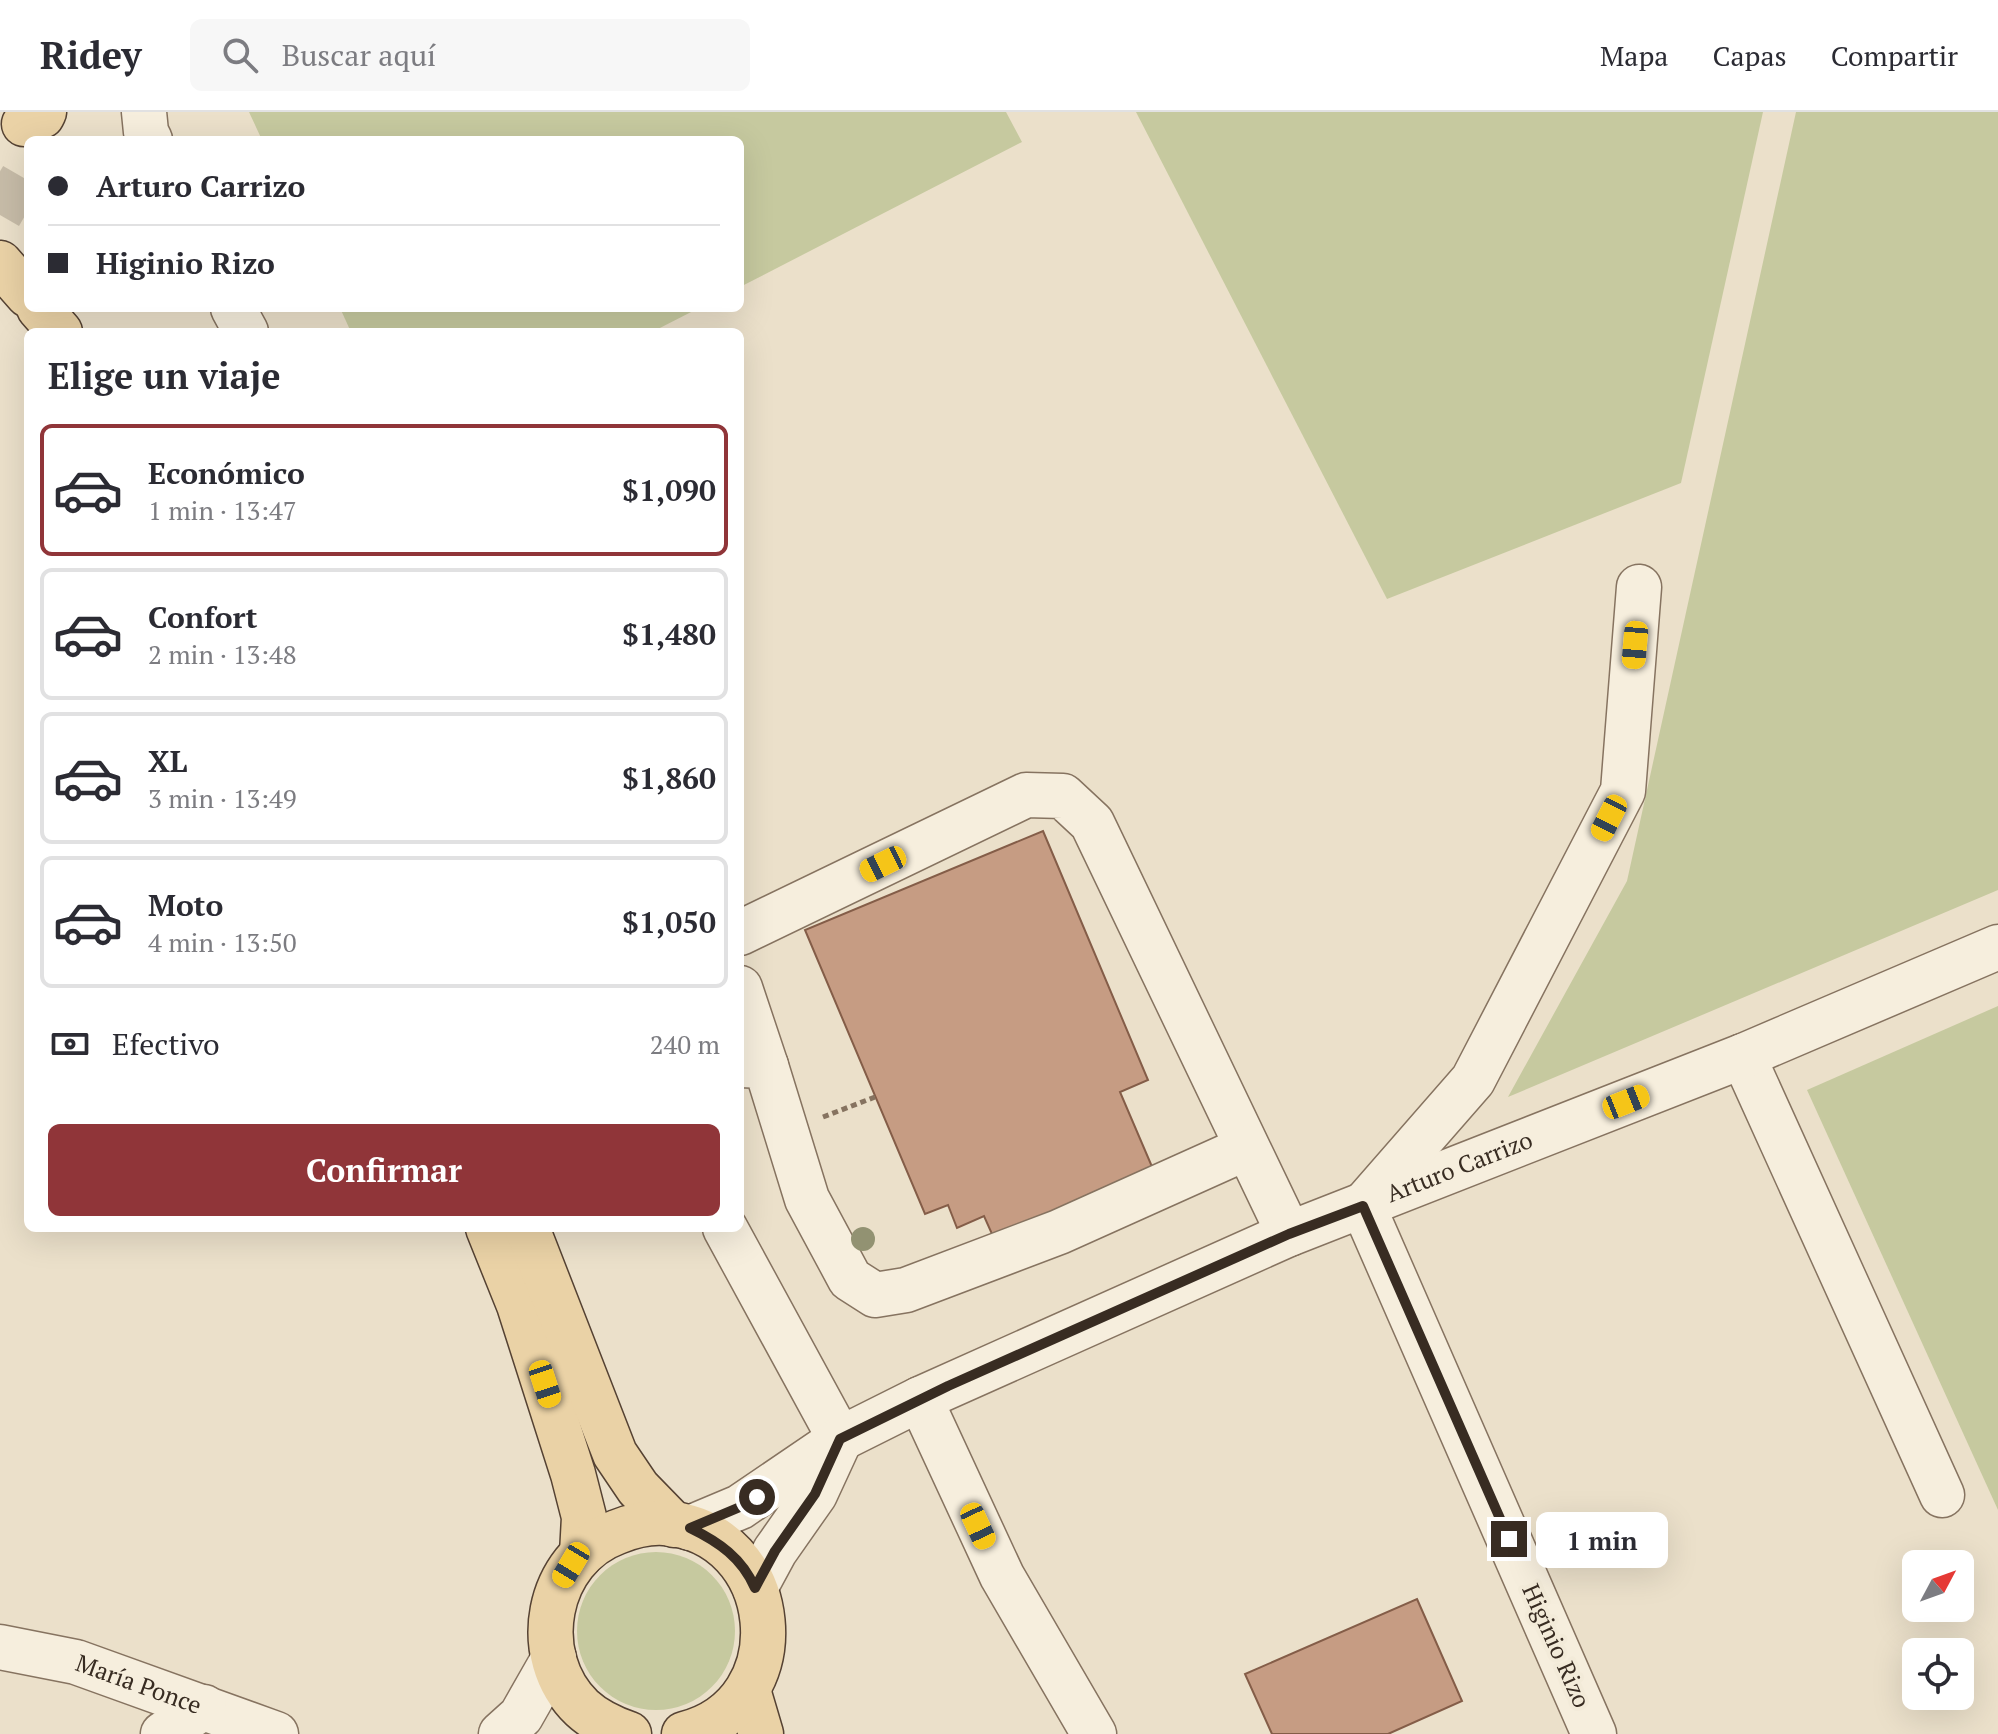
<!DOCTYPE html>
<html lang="es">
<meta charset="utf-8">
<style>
body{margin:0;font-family:"PT Serif",serif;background:#f7f7f7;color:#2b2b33;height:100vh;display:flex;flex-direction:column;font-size:30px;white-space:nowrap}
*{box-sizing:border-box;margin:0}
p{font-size:26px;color:#7c7c81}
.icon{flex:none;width:44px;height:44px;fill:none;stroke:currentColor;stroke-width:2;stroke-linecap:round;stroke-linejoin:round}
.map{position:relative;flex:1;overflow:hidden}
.panel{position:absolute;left:24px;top:216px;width:720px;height:904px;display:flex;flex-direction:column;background:#fff;border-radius:12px;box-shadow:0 8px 32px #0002}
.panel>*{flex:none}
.top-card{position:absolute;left:24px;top:24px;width:720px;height:176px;border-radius:12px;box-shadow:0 8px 32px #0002;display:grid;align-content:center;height:176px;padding:0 24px;background:#fff}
.needle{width:52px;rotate:49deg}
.buttons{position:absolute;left:1902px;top:1438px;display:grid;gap:16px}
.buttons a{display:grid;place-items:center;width:72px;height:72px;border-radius:12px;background:#fff;box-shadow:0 8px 32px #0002;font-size:40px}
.end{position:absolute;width:36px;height:36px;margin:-18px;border:10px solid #382c22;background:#fff;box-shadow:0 0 0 4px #fff}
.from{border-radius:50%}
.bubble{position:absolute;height:56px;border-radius:12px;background:#fff;box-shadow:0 8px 32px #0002;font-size:26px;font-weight:600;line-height:56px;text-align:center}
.car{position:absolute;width:24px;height:48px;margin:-24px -12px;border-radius:10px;box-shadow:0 0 6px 2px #0007;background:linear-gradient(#f5c518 24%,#345 0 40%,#f5c518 0 76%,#345 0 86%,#f5c518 0)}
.top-card b{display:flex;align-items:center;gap:28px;height:76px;font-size:30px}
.top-card b+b{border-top:2px solid #e1e1e2}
.top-card i{width:20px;height:20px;background:#2b2b33}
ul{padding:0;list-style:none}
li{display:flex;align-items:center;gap:24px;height:132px;margin:0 16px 12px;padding:0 8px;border:4px solid #e1e1e2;border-radius:12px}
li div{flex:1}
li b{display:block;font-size:30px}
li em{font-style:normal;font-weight:600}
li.on{border-color:#903539}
li>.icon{width:72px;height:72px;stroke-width:1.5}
h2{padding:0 24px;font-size:36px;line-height:96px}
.pay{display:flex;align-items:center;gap:20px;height:88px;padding:0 24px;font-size:30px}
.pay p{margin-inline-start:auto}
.primary-button{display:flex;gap:16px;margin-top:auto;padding:16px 24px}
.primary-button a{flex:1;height:92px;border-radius:12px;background:#903539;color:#fff;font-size:32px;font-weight:600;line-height:92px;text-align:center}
header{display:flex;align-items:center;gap:48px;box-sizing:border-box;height:112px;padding:0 40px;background:#fff;border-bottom:2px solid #e1e1e2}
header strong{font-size:38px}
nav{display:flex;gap:44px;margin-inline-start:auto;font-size:28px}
.search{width:560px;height:72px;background:#f7f7f7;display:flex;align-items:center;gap:20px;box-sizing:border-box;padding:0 28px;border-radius:12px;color:#7c7c81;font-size:30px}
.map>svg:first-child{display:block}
.green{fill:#c6c99f}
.building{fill:#c69c83;stroke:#845d48;stroke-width:2}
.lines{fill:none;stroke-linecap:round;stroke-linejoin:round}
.major-tunnel{stroke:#c7bca8;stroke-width:44;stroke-dasharray:44 22;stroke-linecap:butt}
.minor-casing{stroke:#867360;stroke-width:47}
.major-casing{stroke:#554233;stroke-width:47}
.path{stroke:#867360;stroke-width:5;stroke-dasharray:6 4;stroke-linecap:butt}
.minor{stroke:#f6eedd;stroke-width:44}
.major{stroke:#ead2a6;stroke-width:44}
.tree{fill:#929272}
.route{stroke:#382c22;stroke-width:10}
.labels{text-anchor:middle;stroke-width:8;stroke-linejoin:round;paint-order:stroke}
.street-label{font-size:24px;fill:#382c22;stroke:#f3ebd9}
</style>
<header>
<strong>Ridey</strong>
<div class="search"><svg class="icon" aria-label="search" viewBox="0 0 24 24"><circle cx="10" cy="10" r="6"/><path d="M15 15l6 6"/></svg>Buscar aquí</div>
<nav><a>Mapa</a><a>Capas</a><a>Compartir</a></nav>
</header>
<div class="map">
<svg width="1998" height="1622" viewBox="0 0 1998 1622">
<rect width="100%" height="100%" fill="#ebe0ca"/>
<g class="green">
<path d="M249,0H1006L1022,30L740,175V28H262Z"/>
<path d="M1136,0H1763L1681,371L1387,487Z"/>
<path d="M1796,0H1998V778L1508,985L1627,769Z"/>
<path d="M340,196H699L652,220H351Z"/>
<path d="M1998,894V1398L1807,978Z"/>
<circle cx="656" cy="1519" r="79"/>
</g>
<g class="building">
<path d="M1043,719L1148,968L1120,980L1156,1064L996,1131L984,1104L957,1116L948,1093L925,1102L805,818Z"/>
<path d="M1417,1487L1462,1589L1388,1622H1272L1245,1562Z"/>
</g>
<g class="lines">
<path class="major-tunnel" d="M0,103L28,55"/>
<g class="minor-casing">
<g id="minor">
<path d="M144,0L146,20L150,28"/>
<path d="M233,196L246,220"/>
<path d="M740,821L1026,683L1063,684L1092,711L1289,1122"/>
<path d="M740,876L766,954"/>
<path d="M1743,944L1942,1383"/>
<path d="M740,953L766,954L807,1087L850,1167L875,1183L906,1178L1059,1120L1246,1036"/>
<path d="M725,1116L840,1327"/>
<path d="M920,1287L1002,1464L1094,1622"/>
<path id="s1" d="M690,1416L740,1395L840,1327L920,1287L1289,1122L1743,944L1998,835"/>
<path d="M755,1476L775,1439L815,1382L839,1330"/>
<path id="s2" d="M0,1535L76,1550L276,1622"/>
<path d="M163,1622L204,1595"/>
<path d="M501,1622L521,1604L554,1546"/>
<path d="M1594,1622L1363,1094L1473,968L1623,679L1639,475"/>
</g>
</g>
<g class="major-casing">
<g id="major">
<path d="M24,12L42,4L44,0"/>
<path d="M0,151L28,183"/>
<path d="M39,196L60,220"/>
<path d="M488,1116L519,1193L573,1362L584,1405L582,1442"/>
<path d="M527,1116L615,1342L638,1376L674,1413"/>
<path d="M748,1578L761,1622"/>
<path d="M629,1622C612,1616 596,1609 582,1596C528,1544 546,1446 617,1420C632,1414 647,1410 664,1411C783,1419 801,1593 684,1622"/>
</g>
</g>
<path class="path" d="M823,1005L875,985"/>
<use href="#minor" class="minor"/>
<use href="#major" class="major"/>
</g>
<circle class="tree" cx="863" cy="1127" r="12"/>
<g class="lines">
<path class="route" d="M757,1385L740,1395L690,1416C719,1430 742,1446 755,1476L775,1439L815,1382L840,1327L948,1274L1289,1122L1363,1094L1509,1427"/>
</g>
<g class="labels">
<g class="street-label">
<text dy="8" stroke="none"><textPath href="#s1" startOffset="852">Arturo Carrizo</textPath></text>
<text transform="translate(1556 1534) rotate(66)" y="8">Higinio Rizo</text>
<text dy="8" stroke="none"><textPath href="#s2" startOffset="144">María Ponce</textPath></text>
</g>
</g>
</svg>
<div class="buttons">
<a><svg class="needle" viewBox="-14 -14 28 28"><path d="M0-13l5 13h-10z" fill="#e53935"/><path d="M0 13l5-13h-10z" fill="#7c7c81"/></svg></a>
<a><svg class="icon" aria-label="locate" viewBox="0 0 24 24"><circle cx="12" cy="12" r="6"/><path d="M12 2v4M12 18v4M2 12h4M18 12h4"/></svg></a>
</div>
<i class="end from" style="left:757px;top:1385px"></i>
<i class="end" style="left:1509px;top:1427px"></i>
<div class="bubble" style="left:1536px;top:1400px;width:132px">1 min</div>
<i class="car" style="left:1635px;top:533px;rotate:185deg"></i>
<i class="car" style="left:1609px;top:706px;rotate:207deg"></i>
<i class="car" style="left:883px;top:752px;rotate:244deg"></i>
<i class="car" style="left:1626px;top:990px;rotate:68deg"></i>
<i class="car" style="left:545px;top:1272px;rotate:162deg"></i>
<i class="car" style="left:978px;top:1414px;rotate:155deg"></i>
<i class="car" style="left:571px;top:1453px;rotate:211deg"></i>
<div class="top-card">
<b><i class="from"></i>Arturo Carrizo</b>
<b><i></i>Higinio Rizo</b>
</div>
<section class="panel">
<h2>Elige un viaje</h2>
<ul>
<li class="on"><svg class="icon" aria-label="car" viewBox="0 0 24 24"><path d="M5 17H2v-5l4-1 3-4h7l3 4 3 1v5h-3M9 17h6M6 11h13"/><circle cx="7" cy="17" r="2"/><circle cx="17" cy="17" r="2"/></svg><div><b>Económico</b><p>1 min · 13:47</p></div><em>$1,090</em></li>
<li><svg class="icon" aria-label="car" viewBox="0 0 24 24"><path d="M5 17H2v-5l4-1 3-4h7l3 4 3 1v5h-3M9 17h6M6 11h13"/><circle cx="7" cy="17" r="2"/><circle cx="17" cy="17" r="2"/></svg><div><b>Confort</b><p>2 min · 13:48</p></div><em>$1,480</em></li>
<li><svg class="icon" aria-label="car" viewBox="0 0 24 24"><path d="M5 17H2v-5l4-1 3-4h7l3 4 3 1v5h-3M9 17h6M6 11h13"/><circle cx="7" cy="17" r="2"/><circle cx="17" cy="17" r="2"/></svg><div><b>XL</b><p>3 min · 13:49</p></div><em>$1,860</em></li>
<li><svg class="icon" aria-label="car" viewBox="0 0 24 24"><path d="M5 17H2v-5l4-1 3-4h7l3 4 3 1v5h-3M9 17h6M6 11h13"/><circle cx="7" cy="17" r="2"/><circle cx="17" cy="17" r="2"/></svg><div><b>Moto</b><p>4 min · 13:50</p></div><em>$1,050</em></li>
</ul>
<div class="pay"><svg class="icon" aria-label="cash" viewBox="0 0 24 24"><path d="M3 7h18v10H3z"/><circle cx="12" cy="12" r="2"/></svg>Efectivo<p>240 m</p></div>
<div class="primary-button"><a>Confirmar</a></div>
</section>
</div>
